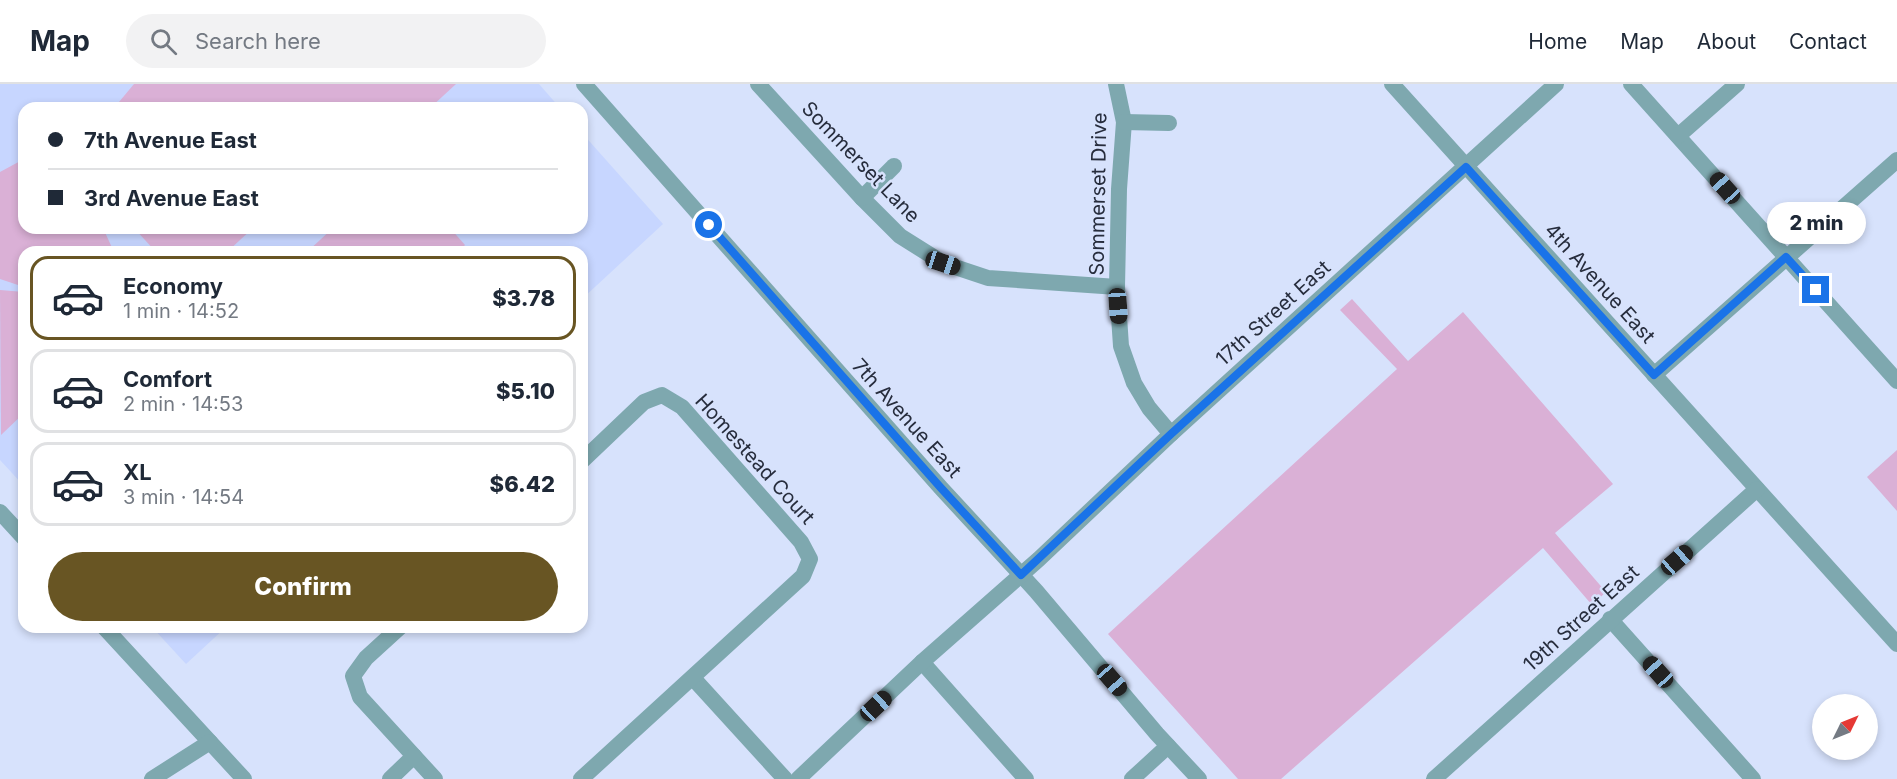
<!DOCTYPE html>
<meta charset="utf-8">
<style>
body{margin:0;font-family:Inter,sans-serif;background:#f2f2f3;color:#1f2937;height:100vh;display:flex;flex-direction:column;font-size:22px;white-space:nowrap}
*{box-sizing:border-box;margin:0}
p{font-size:20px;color:#747a83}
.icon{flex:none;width:33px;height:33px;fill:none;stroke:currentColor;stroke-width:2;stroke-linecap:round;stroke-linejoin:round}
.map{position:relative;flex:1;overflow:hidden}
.panel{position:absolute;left:18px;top:162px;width:570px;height:387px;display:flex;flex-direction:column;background:#fff;border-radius:18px;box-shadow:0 3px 9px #0003}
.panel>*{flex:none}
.guide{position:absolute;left:18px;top:18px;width:570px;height:132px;border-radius:18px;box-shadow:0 3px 9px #0003;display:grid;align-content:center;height:132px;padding:0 30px;background:#fff}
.needle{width:39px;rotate:47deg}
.controls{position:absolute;left:1812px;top:610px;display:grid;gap:12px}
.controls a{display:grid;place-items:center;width:66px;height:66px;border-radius:50%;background:#fff;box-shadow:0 3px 9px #0003;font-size:30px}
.end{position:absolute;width:27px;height:27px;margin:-14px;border:8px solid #1a73e8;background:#fff;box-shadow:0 0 0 3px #fff}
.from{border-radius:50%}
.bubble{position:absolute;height:42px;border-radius:21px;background:#fff;box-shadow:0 3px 9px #0003;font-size:20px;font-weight:800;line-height:42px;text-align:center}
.car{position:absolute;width:18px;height:36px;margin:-18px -9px;border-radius:8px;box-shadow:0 0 4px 2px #0007;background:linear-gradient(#222 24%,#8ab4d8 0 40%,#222 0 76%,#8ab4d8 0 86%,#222 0)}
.guide b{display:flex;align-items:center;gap:21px;height:57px;font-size:22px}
.guide b+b{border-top:2px solid #e0e1e3}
.guide i{width:15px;height:15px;background:#1f2937}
ul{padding:10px 0 0;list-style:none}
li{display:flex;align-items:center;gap:18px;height:84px;margin:0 12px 9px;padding:0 18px;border:3px solid #e0e1e3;border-radius:18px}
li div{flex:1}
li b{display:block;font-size:22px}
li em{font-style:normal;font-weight:800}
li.selected{border-color:#685523}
li>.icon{width:54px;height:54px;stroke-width:1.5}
.button{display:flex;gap:12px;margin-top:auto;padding:12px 30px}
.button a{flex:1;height:69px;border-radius:36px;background:#685523;color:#fff;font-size:24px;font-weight:800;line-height:69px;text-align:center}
header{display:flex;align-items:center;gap:36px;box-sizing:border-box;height:84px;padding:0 30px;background:#fff;border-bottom:2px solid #e0e1e3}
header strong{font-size:28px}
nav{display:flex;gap:33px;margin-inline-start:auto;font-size:21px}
.search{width:420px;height:54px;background:#f2f2f3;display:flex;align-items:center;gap:15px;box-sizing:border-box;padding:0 21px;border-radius:33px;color:#747a83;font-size:22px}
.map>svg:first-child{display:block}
.built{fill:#c7d6ff}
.green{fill:#dab0d6}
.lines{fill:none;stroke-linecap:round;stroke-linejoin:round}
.minor{stroke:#7ea8af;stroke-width:16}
.route{stroke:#1a73e8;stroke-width:8}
.labels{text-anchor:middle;stroke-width:5;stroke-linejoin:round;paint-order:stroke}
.street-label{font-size:20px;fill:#272d3d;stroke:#d7e2fc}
</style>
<header>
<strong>Map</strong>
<div class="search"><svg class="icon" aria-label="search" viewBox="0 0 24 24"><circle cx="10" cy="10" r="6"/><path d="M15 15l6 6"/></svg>Search here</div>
<nav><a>Home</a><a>Map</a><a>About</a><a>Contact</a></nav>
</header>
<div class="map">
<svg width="1897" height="695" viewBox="0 0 1897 695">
<rect width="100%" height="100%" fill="#d7e2fc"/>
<g class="built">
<path d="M0,0H539L560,24H24V144H582V49L663,140L582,215V168H24V402L0,376Z"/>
<path d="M152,543H226L186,580Z"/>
</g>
<g class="green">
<path d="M134,0H456L430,24H114Z"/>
<path d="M24,75V144H103L114,168H24V203L0,195V88Z"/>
<path d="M134,144H253L227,168H156Z"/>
<path d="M333,144H450L465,161L458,168H307Z"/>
<path d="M0,206L24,208V329L1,351Z"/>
<path d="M1352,215L1408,277L1463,228L1613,400L1555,449L1606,508L1592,521L1543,464L1281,695H1238L1108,550L1397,285L1340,226Z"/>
<path d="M1897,366V427L1867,393Z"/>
</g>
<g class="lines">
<g class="minor">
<path d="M584,0L941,404L1036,507L1157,650L1199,695"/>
<path d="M758,0L862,114L900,152L943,179L988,194L1117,203"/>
<path d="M1116,0L1124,38L1119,105L1117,203L1121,262L1134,299L1149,324L1171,350"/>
<path d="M1392,0L1897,560"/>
<path d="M1631,0L1897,297"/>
<path d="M1124,38L1169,39"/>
<path d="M1678,52L1737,0"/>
<path d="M862,114L894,82"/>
<path d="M1654,291L1897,76"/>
<path d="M0,428L24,454"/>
<path d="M1610,535L1753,695"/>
<path d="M104,543L244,695"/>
<path d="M400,543L366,574L353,592L360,613L435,695"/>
<path d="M922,578L1026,695"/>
<path d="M693,594L785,695"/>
<path d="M152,695L210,658"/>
<path d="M390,695L414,672"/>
<path d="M581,695L803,492L810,475L801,458L682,323L662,311L644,318L582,377"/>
<path d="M798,695L922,578L1039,475L1171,350L1556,0"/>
<path d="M1132,695L1168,662"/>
<path d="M1434,695L1757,405"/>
</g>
</g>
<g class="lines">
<path class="route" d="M709,141L941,404L1021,491L1171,350L1466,83L1654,291L1786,173L1816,206"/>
</g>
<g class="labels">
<g class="street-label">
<text transform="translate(861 78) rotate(46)" y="7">Sommerset Lane</text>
<text transform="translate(1098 110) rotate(-89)" y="7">Sommerset Drive</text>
<text transform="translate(1600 199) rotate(48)" y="7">4th Avenue East</text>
<text transform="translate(1273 229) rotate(-42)" y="7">17th Street East</text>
<text transform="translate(907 334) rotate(48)" y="7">7th Avenue East</text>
<text transform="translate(755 375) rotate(48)" y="7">Homestead Court</text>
<text transform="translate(1581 534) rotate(-42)" y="7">19th Street East</text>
</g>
</g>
</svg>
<div class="controls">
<a><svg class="needle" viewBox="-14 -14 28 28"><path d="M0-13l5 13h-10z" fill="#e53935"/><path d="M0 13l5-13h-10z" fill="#747a83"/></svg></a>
</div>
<i class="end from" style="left:709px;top:141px"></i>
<i class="end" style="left:1816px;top:206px"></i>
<div class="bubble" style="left:1767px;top:118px;width:99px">2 min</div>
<i class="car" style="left:1725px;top:104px;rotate:318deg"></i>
<i class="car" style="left:943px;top:179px;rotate:108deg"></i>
<i class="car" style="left:1118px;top:222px;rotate:176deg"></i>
<i class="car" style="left:1677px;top:476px;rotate:49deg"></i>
<i class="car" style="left:1658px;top:588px;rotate:318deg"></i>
<i class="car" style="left:1112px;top:596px;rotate:139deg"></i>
<i class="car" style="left:876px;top:622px;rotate:47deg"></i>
<div class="guide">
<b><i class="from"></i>7th Avenue East</b>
<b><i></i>3rd Avenue East</b>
</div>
<section class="panel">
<ul>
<li class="selected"><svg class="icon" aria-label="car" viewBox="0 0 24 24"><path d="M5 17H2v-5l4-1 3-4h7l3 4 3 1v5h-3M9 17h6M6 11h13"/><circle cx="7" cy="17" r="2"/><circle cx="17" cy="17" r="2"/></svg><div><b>Economy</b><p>1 min · 14:52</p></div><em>$3.78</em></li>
<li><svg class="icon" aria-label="car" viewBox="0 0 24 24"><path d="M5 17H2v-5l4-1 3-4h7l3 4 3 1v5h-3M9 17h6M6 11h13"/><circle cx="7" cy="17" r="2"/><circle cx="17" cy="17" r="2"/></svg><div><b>Comfort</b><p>2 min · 14:53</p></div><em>$5.10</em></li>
<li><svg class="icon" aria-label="car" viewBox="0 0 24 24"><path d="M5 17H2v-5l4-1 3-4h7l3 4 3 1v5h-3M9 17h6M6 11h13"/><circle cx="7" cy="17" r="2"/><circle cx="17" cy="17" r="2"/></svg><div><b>XL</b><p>3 min · 14:54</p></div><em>$6.42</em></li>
</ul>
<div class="button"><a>Confirm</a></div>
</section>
</div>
